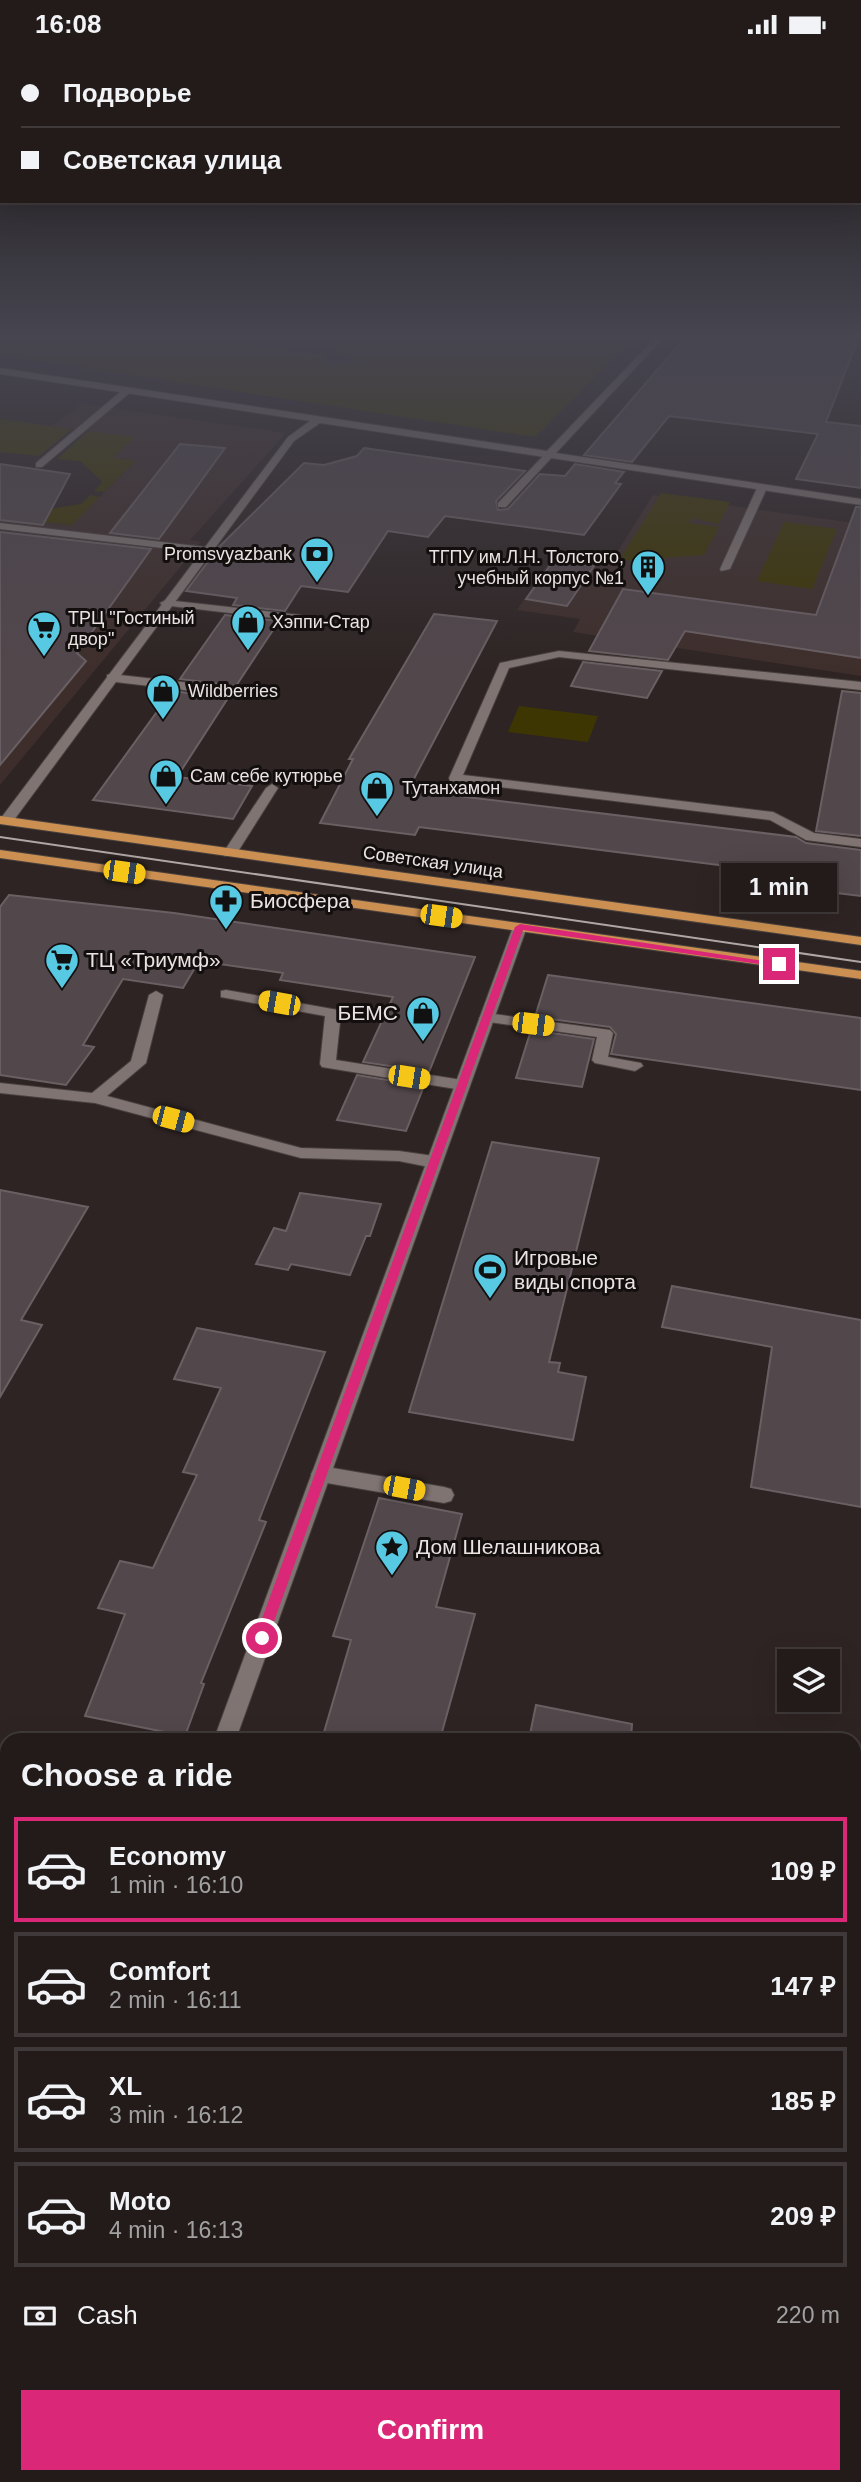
<!DOCTYPE html>
<meta charset="utf-8">
<style>
body{margin:0;font-family:Arial,sans-serif;background:#2e2827;color:#f1f3f6;height:100vh;display:flex;flex-direction:column;font-size:26px;white-space:nowrap}
*{box-sizing:border-box;margin:0}
p{font-size:23px;color:#a2a1a2}
.icon{flex:none;width:38px;height:38px;fill:none;stroke:currentColor;stroke-width:2;stroke-linecap:round;stroke-linejoin:round}
.map{position:relative;flex:1;overflow:hidden}
.sheet{position:absolute;left:0px;top:1684px;width:861px;height:751px;display:flex;flex-direction:column;background:#221b1a;border-radius:21px 21px 0 0;box-shadow:0 7px 28px #0002,0 0 0 2px #3f3939}
.sheet>*{flex:none}
.top-card{position:absolute;left:0px;top:0px;width:861px;height:154px;box-shadow:0 7px 28px #0002,0 0 0 2px #3f3939;display:grid;align-content:center;height:154px;padding:0 21px;background:#221b1a}
.controls{position:absolute;left:777px;top:1600px;display:grid;gap:14px}
.controls a{display:grid;place-items:center;width:63px;height:63px;border-radius:0px;background:#221b1a;box-shadow:0 7px 28px #0002,0 0 0 2px #3f3939;font-size:35px}
.end{position:absolute;width:32px;height:32px;margin:-16px;border:9px solid #db2777;background:#fff;box-shadow:0 0 0 4px #fff}
.from{border-radius:50%}
.bubble{position:absolute;height:49px;border-radius:0px;background:#221b1a;box-shadow:0 7px 28px #0002,0 0 0 2px #3f3939;font-size:23px;font-weight:600;line-height:49px;text-align:center}
.car{position:absolute;width:21px;height:42px;margin:-21px -10px;border-radius:9px;box-shadow:0 0 5px 2px #0007;background:linear-gradient(#f5c518 24%,#345 0 40%,#f5c518 0 76%,#345 0 86%,#f5c518 0)}
.top-card b{display:flex;align-items:center;gap:24px;height:66px;font-size:26px}
.top-card b+b{border-top:2px solid #3f3939}
.top-card i{width:18px;height:18px;background:#f1f3f6}
ul{padding:0;list-style:none}
li{display:flex;align-items:center;gap:21px;height:105px;margin:0 14px 10px;padding:0 7px;border:4px solid #3f3939;border-radius:0px}
li div{flex:1}
li b{display:block;font-size:26px}
li em{font-style:normal;font-weight:600}
li.active{border-color:#db2777}
li>.icon{width:63px;height:63px;stroke-width:1.5}
h2{padding:0 21px;font-size:32px;line-height:84px}
.pay{display:flex;align-items:center;gap:18px;height:77px;padding:0 21px;font-size:26px}
.pay p{margin-inline-start:auto}
.action{display:flex;gap:14px;margin-top:auto;padding:14px 21px}
.action a{flex:1;height:80px;border-radius:0px;background:#db2777;color:#fff;font-size:28px;font-weight:600;line-height:80px;text-align:center}
.status{display:flex;justify-content:space-between;align-items:center;height:49px;padding:0 35px;background:#221b1a;direction:ltr}
.status svg{height:19px;fill:currentColor}
.map>svg:first-child{display:block}
.built{fill:#3e2e2b}
.green{fill:#3d3603}
.building{fill:#52474b;stroke:#6a6063;stroke-width:2}
.lines{fill:none;stroke-linecap:round;stroke-linejoin:round}
.service-casing{stroke:#49413f;stroke-width:2}
.minor-casing{stroke:#49413f;stroke-width:2}
.primary-casing{stroke:#49413f;stroke-width:2}
.service{fill:#7f7472;fill-rule:evenodd}
.minor{fill:#7f7472;fill-rule:evenodd}
.primary{fill:#cb9051;fill-rule:evenodd}
.tram{stroke:#afa7a6;stroke-width:2}
.route{fill:#db2777}
.labels{text-anchor:middle;stroke-width:6;stroke-linejoin:round;paint-order:stroke}
.far-poi-label{font-size:18px;fill:#eae3e2;stroke:#130f0e;text-anchor:start}
.far-street-label{font-size:18px;fill:#eae3e2;stroke:#130f0e}
.poi-label{font-size:21px;fill:#eae3e2;stroke:#130f0e;text-anchor:start}
</style>
<div class="status"><b>16:08</b><svg viewBox="0 0 49 12"><path d="M0 12V9h3v3zM5 12V6h3v6zM10 12V3h3v9zM15 12V0h3v12zM26 1h20v11H26zM47 4h2v5h-2z"/></svg></div>
<div class="map">
<svg width="861" height="2433" viewBox="0 0 861 2433">
<rect width="100%" height="100%" fill="#2e2423"/>
<g class="built">
<path d="M82,355L286,384L190,491L201,493L0,736V468L72,476L136,412L112,409L134,388L52,377Z"/>
<path d="M653,446L861,475V627L573,583L580,570L517,561L554,506L611,513Z"/>
</g>
<g class="green">
<path d="M0,285H159L327,306L321,312L339,317L355,312L348,305L334,304L358,285H638L535,388L0,306Z"/>
<path d="M0,370L72,380L39,407L0,403Z"/>
<path d="M88,382L135,388L113,409L136,412L104,443L94,442L103,433L80,412L57,410Z"/>
<path d="M661,444L730,453L719,475L692,469L689,474L719,478L704,506L619,512Z"/>
<path d="M90,446L100,448L72,476L0,468L81,455Z"/>
<path d="M784,473L837,480L812,540L757,532Z"/>
<path d="M519,657L598,667L588,693L508,683Z"/>
</g>
<g class="building">
<path d="M688,285H766L856,295L826,373L861,377V439L796,430L818,385L669,367L632,413L584,406Z"/>
<path d="M180,395L225,399L159,490L110,484Z"/>
<path d="M364,399L525,422L496,452L498,461L508,460L540,425L565,427L575,415L624,423L615,434L621,435L584,486L445,467L428,488L388,482L348,543L301,537L285,562L233,556L237,549L186,542L219,498L304,414L324,416L357,407Z"/>
<path d="M0,415L70,425L43,476L0,471Z"/>
<path d="M856,458H861V609L685,582L668,611L589,602L623,540L816,566Z"/>
<path d="M0,483L151,500L77,604L86,612L0,716Z"/>
<path d="M554,511L594,517L567,557L526,550Z"/>
<path d="M434,565L497,572L408,741L796,788L806,794L861,801V847L763,835L766,822L419,778L415,786L320,774L353,710H349Z"/>
<path d="M225,566L279,572L236,637L180,630Z"/>
<path d="M583,613L662,622L647,649L571,637Z"/>
<path d="M172,642L228,649L177,728L252,737L233,770L93,751Z"/>
<path d="M842,642L861,644V787L816,782Z"/>
<path d="M9,846L174,864L475,908L429,1023L363,1013L393,948L280,931L283,924L199,912L183,939L123,930L83,996L94,998L66,1036L0,1026V858Z"/>
<path d="M548,926L861,969V1041L611,1005L616,985L610,978L535,968Z"/>
<path d="M531,981L594,990L582,1038L516,1029Z"/>
<path d="M357,1026L424,1037L406,1082L337,1071Z"/>
<path d="M492,1093L599,1109L549,1313L560,1314L558,1323L586,1328L573,1391L409,1363Z"/>
<path d="M0,1141L88,1158L21,1271L42,1276L0,1348Z"/>
<path d="M300,1144L381,1155L370,1187H366L350,1226L291,1215L288,1221L256,1215L274,1179L286,1182Z"/>
<path d="M672,1237L861,1271V1458L751,1438L772,1298L662,1278Z"/>
<path d="M197,1279L325,1303L259,1471L266,1473L201,1634L204,1635L185,1687L85,1667L125,1565L98,1559L120,1512L153,1519L197,1426L183,1423L221,1339L174,1330Z"/>
<path d="M379,1449L462,1465L436,1558L475,1565L440,1690H322L351,1591L333,1587Z"/>
<path d="M536,1656L632,1675L631,1690H529Z"/>
</g>
<g class="lines">
<g class="service-casing">
<g id="service">
<path d="M125,339L133,341L42,418H36V414Z"/>
<path d="M546,404L554,406L506,458H498V454Z"/>
<path d="M762,436L767,439L730,520L721,522L720,520L757,439Z"/>
<path d="M0,474L205,498L210,501L205,504L0,480Z"/>
<path d="M166,551L300,566L306,569L300,572L162,556L160,554Z"/>
<path d="M559,602L861,633V641L559,608L509,619L463,726L773,763L814,784L861,790V798L806,791L770,771L450,732L449,729L500,614Z"/>
<path d="M111,625L252,641L258,645L252,649L107,632V626Z"/>
<path d="M272,735L278,739L237,804L235,807H225L223,804L266,739Z"/>
<path d="M226,941L338,961L341,964L336,1011L462,1031L470,1036L462,1041L322,1018L320,1015L325,967L221,948V942Z"/>
<path d="M156,942L163,946L146,1014L107,1047L301,1099L399,1102L434,1107L442,1113L434,1119L399,1112L301,1109L95,1054L0,1044V1034L92,1044L131,1012L149,946Z"/>
<path d="M487,964L610,981L613,984L608,1008L641,1014L643,1017L635,1022L595,1014L592,1011L597,988L482,972L479,969Z"/>
<path d="M321,1417L444,1438L451,1440L454,1446L451,1452L444,1454L321,1433L314,1430L311,1425L314,1420Z"/>
</g>
</g>
<g class="minor-casing">
<g id="minor">
<path d="M659,285H667L556,404L861,450V456L320,374L294,392L11,775H1V769L288,388L310,372L0,325V319L547,402Z"/>
<path d="M520,874L527,878L236,1690H214L513,878Z"/>
<path d="M7,2277V2321L0,2324V2280Z"/>
</g>
</g>
<g class="primary-casing">
<g id="primary">
<path d="M0,767L861,888V896L0,775Z"/>
<path d="M0,801L861,922V930L0,809Z"/>
</g>
</g>
<use href="#service" class="service"/>
<use href="#minor" class="minor"/>
<use href="#primary" class="primary"/>
<path class="tram" d="M0,788L861,913"/>
</g>
<linearGradient id="sky" x2="0" y2="1"><stop stop-color="#191413"/><stop offset="0.46" stop-color="#464550"/><stop offset="1" stop-color="#464550" stop-opacity="0"/></linearGradient>
<rect width="861" height="625" fill="url(#sky)"/>
<path class="route" d="M520,875L784,915L779,918L523,881L268,1589L266,1593H257L255,1589L515,878Z"/>
<defs>
<g id="bank-pin" transform="scale(1.75)"><path d="M0 17L-7.5 6A9.5 9.5 0 1 1 7.5 6Z" fill="#58c9e3" stroke="#130f0e"/><path d="M-6-4H6V4H-6ZM0-2.3a2.3 2.3 0 1 0 0 4.6a2.3 2.3 0 1 0 0-4.6Z" fill="#111"/></g>
<g id="building-pin" transform="scale(1.75)"><path d="M0 17L-7.5 6A9.5 9.5 0 1 1 7.5 6Z" fill="#58c9e3" stroke="#130f0e"/><path d="M-4-6H4V6H1V3H-1V6H-4ZM-2.5-4.3h1.7v1.8h-1.7ZM.8-4.3h1.7v1.8H.8ZM-2.5-1h1.7V.8h-1.7ZM.8-1h1.7V.8H.8Z" fill="#111"/></g>
<g id="shop-pin" transform="scale(1.75)"><path d="M0 17L-7.5 6A9.5 9.5 0 1 1 7.5 6Z" fill="#58c9e3" stroke="#130f0e"/><path d="M-5-2.5h2.3a2.7 3.5 0 0 1 5.4 0H5L5.5 6h-11ZM-1.5-2.5h3a1.5 2.3 0 0 0-3 0Z" fill="#111"/></g>
<g id="supermarket-pin" transform="scale(1.75)"><path d="M0 17L-7.5 6A9.5 9.5 0 1 1 7.5 6Z" fill="#58c9e3" stroke="#130f0e"/><path d="M-6-5.5h2.5l.6 2H6L4.5 2H-2.5L-4.4-4H-6ZM-1.5 3.2a1.3 1.3 0 1 0 .1 0ZM3 3.2a1.3 1.3 0 1 0 .1 0Z" fill="#111"/></g>
<g id="pharmacy-pin" transform="scale(1.75)"><path d="M0 17L-7.5 6A9.5 9.5 0 1 1 7.5 6Z" fill="#58c9e3" stroke="#130f0e"/><path d="M-2-6h4v4h4v4h-4v4h-4v-4h-4v-4h4Z" fill="#111"/></g>
<g id="stadium-pin" transform="scale(1.75)"><path d="M0 17L-7.5 6A9.5 9.5 0 1 1 7.5 6Z" fill="#58c9e3" stroke="#130f0e"/><path d="M0-5a6.5 5 0 1 0 0 10a6.5 5 0 1 0 0-10ZM-3.5-1.8h7v3.6h-7Z" fill="#111"/></g>
<g id="sight-pin" transform="scale(1.75)"><path d="M0 17L-7.5 6A9.5 9.5 0 1 1 7.5 6Z" fill="#58c9e3" stroke="#130f0e"/><path d="M0-6L1.8-2.2L6-1.7L2.9 1.2L3.7 5.4L0 3.3L-3.7 5.4L-2.9 1.2L-6-1.7L-1.8-2.2Z" fill="#111"/></g>
</defs>
<g fill-rule="evenodd">
<use href="#bank-pin" x="317" y="505"/>
<use href="#building-pin" x="648" y="518"/>
<use href="#shop-pin" x="248" y="573"/>
<use href="#supermarket-pin" x="44" y="579"/>
<use href="#shop-pin" x="163" y="642"/>
<use href="#shop-pin" x="166" y="727"/>
<use href="#shop-pin" x="377" y="739"/>
<use href="#pharmacy-pin" x="226" y="852"/>
<use href="#supermarket-pin" x="62" y="911"/>
<use href="#shop-pin" x="423" y="964"/>
<use href="#stadium-pin" x="490" y="1221"/>
<use href="#sight-pin" x="392" y="1498"/>
</g>
<g class="labels">
<g class="far-poi-label">
<text x="292" y="511" text-anchor="end">Promsvyazbank</text>
<text x="624" y="514" text-anchor="end">ТГПУ им.Л.Н. Толстого,<tspan x="624" dy="21">учебный корпус №1</tspan></text>
<text x="68" y="575">ТРЦ "Гостиный<tspan x="68" dy="21">двор"</tspan></text>
<text x="272" y="579">Хэппи-Стар</text>
<text x="188" y="648">Wildberries</text>
<text x="190" y="733">Сам себе кутюрье</text>
<text x="402" y="745">Тутанхамон</text>
</g>
<g class="far-street-label">
<text transform="translate(433 813) rotate(8)" y="6">Советская улица</text>
</g>
<g class="poi-label">
<text x="250" y="859">Биосфера</text>
<text x="86" y="918">ТЦ «Триумф»</text>
<text x="398" y="971" text-anchor="end">БЕМС</text>
<text x="514" y="1216">Игровые<tspan x="514" dy="24">виды спорта</tspan></text>
<text x="416" y="1505">Дом Шелашникова</text>
</g>
</g>
</svg>
<div class="controls">
<a><svg class="icon" aria-label="layers" viewBox="0 0 24 24"><path d="M12 4l9 5-9 5-9-5zM3 14l9 5 9-5"/></svg></a>
</div>
<i class="end from" style="left:262px;top:1589px"></i>
<i class="end" style="left:779px;top:915px"></i>
<div class="bubble" style="left:721px;top:814px;width:116px">1 min</div>
<i class="car" style="left:124px;top:823px;rotate:98deg"></i>
<i class="car" style="left:441px;top:867px;rotate:98deg"></i>
<i class="car" style="left:279px;top:954px;rotate:280deg"></i>
<i class="car" style="left:533px;top:975px;rotate:97deg"></i>
<i class="car" style="left:409px;top:1028px;rotate:99deg"></i>
<i class="car" style="left:173px;top:1070px;rotate:105deg"></i>
<i class="car" style="left:404px;top:1439px;rotate:101deg"></i>
<div class="top-card">
<b><i class="from"></i>Подворье</b>
<b><i></i>Советская улица</b>
</div>
<section class="sheet">
<h2>Choose a ride</h2>
<ul>
<li class="active"><svg class="icon" aria-label="car" viewBox="0 0 24 24"><path d="M5 17H2v-5l4-1 3-4h7l3 4 3 1v5h-3M9 17h6M6 11h13"/><circle cx="7" cy="17" r="2"/><circle cx="17" cy="17" r="2"/></svg><div><b>Economy</b><p>1 min · 16:10</p></div><em>109 ₽</em></li>
<li><svg class="icon" aria-label="car" viewBox="0 0 24 24"><path d="M5 17H2v-5l4-1 3-4h7l3 4 3 1v5h-3M9 17h6M6 11h13"/><circle cx="7" cy="17" r="2"/><circle cx="17" cy="17" r="2"/></svg><div><b>Comfort</b><p>2 min · 16:11</p></div><em>147 ₽</em></li>
<li><svg class="icon" aria-label="car" viewBox="0 0 24 24"><path d="M5 17H2v-5l4-1 3-4h7l3 4 3 1v5h-3M9 17h6M6 11h13"/><circle cx="7" cy="17" r="2"/><circle cx="17" cy="17" r="2"/></svg><div><b>XL</b><p>3 min · 16:12</p></div><em>185 ₽</em></li>
<li><svg class="icon" aria-label="car" viewBox="0 0 24 24"><path d="M5 17H2v-5l4-1 3-4h7l3 4 3 1v5h-3M9 17h6M6 11h13"/><circle cx="7" cy="17" r="2"/><circle cx="17" cy="17" r="2"/></svg><div><b>Moto</b><p>4 min · 16:13</p></div><em>209 ₽</em></li>
</ul>
<div class="pay"><svg class="icon" aria-label="cash" viewBox="0 0 24 24"><path d="M3 7h18v10H3z"/><circle cx="12" cy="12" r="2"/></svg>Cash<p>220 m</p></div>
<div class="action"><a>Confirm</a></div>
</section>
</div>
